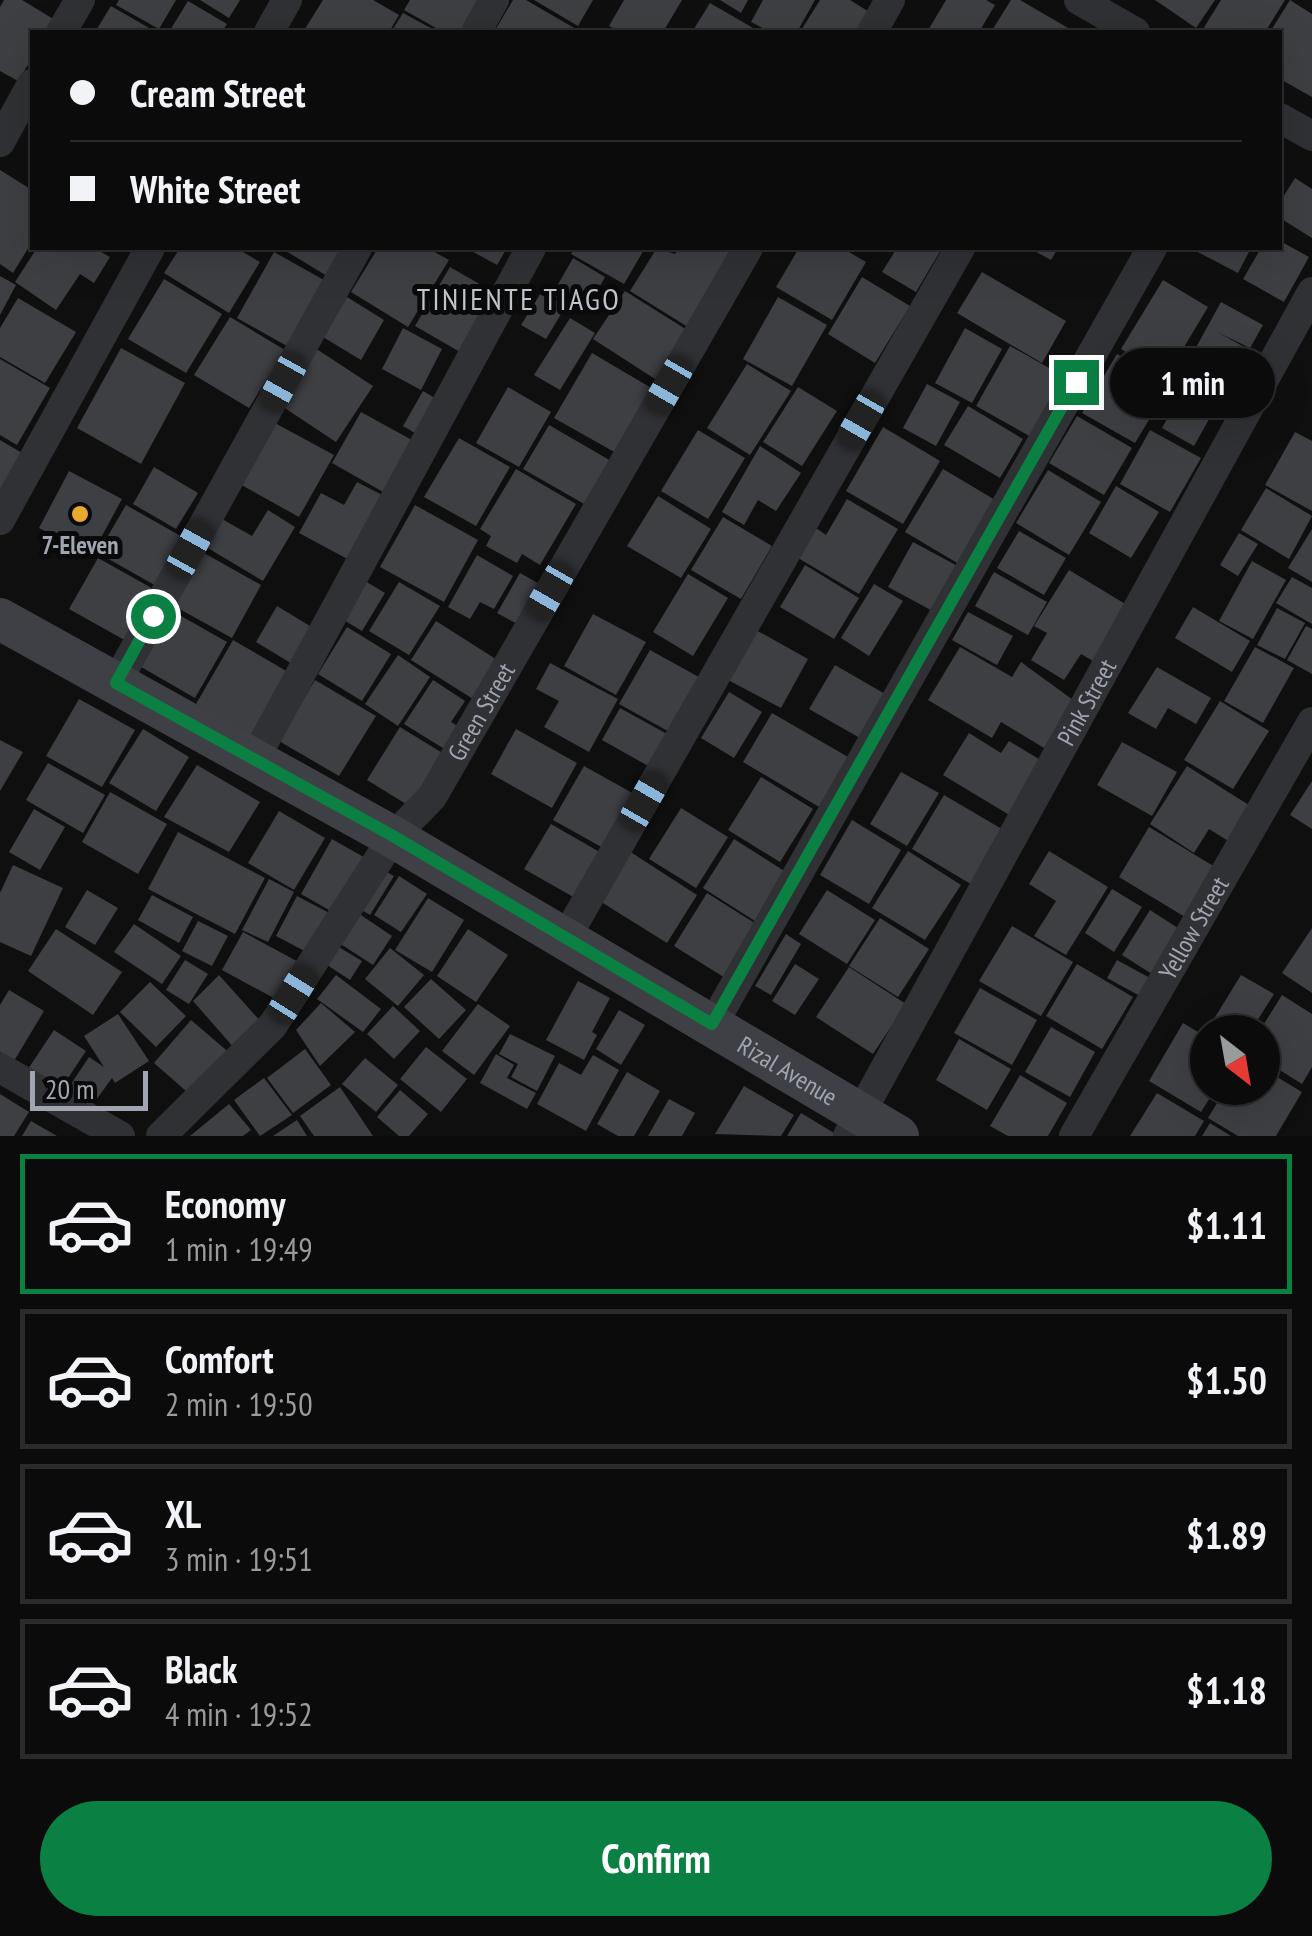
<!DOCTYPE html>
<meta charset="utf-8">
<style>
body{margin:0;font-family:"PT Sans Narrow",sans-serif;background:#19191a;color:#f1f3f6;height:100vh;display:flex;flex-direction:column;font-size:38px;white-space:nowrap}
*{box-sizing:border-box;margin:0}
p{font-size:32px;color:#9a9b9d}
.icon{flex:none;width:55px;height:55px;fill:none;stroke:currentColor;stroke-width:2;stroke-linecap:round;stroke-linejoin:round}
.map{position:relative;height:1136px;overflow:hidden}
.side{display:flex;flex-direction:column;background:#0b0b0c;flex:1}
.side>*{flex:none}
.top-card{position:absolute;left:30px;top:30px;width:1252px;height:220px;border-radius:0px;box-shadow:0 10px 40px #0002,0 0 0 2px #2b2b2d;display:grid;align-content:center;height:220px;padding:0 40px;background:#0b0b0c}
.needle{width:65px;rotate:149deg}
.buttons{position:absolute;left:1190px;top:1015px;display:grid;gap:20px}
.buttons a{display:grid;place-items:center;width:90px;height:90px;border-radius:50%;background:#0b0b0c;box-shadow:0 10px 40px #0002,0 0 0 2px #2b2b2d;font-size:50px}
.scale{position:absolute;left:30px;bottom:25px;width:118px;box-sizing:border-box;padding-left:10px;border:5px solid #a0a5b1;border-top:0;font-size:28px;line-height:35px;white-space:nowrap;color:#a0a5b1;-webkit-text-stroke:8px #0a0a0b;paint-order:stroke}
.end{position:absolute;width:45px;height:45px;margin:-22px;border:12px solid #0b8043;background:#fff;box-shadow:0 0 0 5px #fff}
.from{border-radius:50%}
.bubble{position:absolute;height:70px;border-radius:35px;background:#0b0b0c;box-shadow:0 10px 40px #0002,0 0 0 2px #2b2b2d;font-size:32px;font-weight:700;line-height:70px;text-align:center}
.car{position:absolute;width:30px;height:60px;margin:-30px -15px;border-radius:12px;box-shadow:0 0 8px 2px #0007;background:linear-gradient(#222 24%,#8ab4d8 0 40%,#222 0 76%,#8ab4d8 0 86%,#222 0)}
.top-card b{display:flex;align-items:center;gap:35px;height:95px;font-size:38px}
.top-card b+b{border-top:2px solid #2b2b2d}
.top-card i{width:25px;height:25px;background:#f1f3f6}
ul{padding:18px 0 0;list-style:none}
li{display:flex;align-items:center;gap:30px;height:140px;margin:0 20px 15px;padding:0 20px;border:5px solid #2b2b2d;border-radius:0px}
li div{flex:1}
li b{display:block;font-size:38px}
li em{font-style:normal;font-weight:700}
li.current{border-color:#0b8043}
li>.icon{width:90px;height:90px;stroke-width:1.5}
.button{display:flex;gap:20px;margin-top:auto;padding:20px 40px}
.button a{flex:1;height:115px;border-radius:60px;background:#0b8043;color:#fff;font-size:40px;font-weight:700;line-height:115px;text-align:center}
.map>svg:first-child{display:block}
.building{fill:#3e3f43}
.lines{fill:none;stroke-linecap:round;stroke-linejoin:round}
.minor{stroke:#303135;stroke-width:30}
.secondary{stroke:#3e4045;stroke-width:42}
.route{stroke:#0b8043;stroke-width:12}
.poi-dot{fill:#e9a92e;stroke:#0a0a0b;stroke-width:4}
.labels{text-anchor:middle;stroke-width:10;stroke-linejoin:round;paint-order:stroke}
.poi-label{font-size:25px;font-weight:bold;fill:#a0a5b1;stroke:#0a0a0b}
.street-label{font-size:25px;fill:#a0a5b1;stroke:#0a0a0b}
.quarter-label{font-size:30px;letter-spacing:2.5px;fill:#c1c4cd;stroke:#0a0a0b}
</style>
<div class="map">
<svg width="1312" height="1136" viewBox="0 0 1312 1136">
<rect width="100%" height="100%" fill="#0f0f10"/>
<g class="building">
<path d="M4,0H22L55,20L48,32H32V58L18,81L0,71V7Z"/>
<path d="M119,0H176L159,29L116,5Z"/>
<path d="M200,0H240L229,18Z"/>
<path d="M323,0H373L399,15L389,32H303Z"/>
<path d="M410,0H491L472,32H443L404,10Z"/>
<path d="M513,0H526L581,32H494Z"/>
<path d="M534,0H593L578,26Z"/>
<path d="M624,0H682L663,32H620L609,26Z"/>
<path d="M720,0H748L741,13Z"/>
<path d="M763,0H815L797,32H770L751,22Z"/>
<path d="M820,0H850L874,15L864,32H800Z"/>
<path d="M946,0H986L995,5L979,32H927Z"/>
<path d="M1011,0H1020L1075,32H991Z"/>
<path d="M1155,0H1215L1196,28Z"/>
<path d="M1221,0H1285L1265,32H1208L1203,29Z"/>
<path d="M1290,0L1312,14V97L1280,79V32H1270Z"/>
<path d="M188,1L227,24L222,32H169Z"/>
<path d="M710,3L760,32H692Z"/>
<path d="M111,6L156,32H95Z"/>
<path d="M403,13L438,32H391Z"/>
<path d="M0,170L32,190V242L13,273L0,264Z"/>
<path d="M1295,178L1312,189V238L1280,218V202Z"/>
<path d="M1280,241L1309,257L1284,302L1243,279L1261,248H1280Z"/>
<path d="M37,248H94L110,257L94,283L80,274L56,310L15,282Z"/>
<path d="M180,248H236L260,262L229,313L164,273Z"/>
<path d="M281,248H344L327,276Z"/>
<path d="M378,248H427L449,260L408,327L351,292Z"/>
<path d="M466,248H507L497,265Z"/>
<path d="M575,248H645L624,284L571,254Z"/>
<path d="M657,248L675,254L679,248H738L688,327L630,291Z"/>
<path d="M799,248H842L866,262L832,320L776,287Z"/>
<path d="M897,248H942L916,292L882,272Z"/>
<path d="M1029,248H1058L1051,260Z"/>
<path d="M1190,248H1251L1238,273Z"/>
<path d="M274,252L331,284L294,350L237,318Z"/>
<path d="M573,258L605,277L585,313L552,295Z"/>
<path d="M450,267L502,297L467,356L415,326Z"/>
<path d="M982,272L1066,321L1042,363L957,313Z"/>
<path d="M0,276L16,285L0,315Z"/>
<path d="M862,277L910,306L875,363L828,334Z"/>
<path d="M164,279L222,314L186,373L128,339Z"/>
<path d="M1163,280L1208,307L1166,377L1121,349Z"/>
<path d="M542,291L566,306L546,339L521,325Z"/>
<path d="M625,291L687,330L655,379L593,339Z"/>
<path d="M347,297L384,320L361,360L323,337Z"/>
<path d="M778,297L827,325L792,386L743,359Z"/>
<path d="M18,298L76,332L45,383L0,357V328Z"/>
<path d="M1221,302L1263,325L1250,348L1217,332L1259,355L1240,390L1188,362Z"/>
<path d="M230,317L285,350L249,408L194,375Z"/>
<path d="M570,318L595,333L560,390L534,375Z"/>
<path d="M403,328L442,349L421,390L382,369Z"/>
<path d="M965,328L1002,349L972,403L935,383Z"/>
<path d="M1010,346L1067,378L1033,438L976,406Z"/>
<path d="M121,348L185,383L141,464L77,428Z"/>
<path d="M315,348L373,386L336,442L277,403Z"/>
<path d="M592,353L653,389L616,453L554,418Z"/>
<path d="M1117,354L1170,385L1135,443L1082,413Z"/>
<path d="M0,359L50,388L17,445L0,435Z"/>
<path d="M747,364L791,391L750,455L707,428Z"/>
<path d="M1193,373L1225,391L1194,446L1162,428Z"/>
<path d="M927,384L960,402L936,446L903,428Z"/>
<path d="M508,387L551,412L519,467L476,443Z"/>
<path d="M798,387L837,411L802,466L763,442Z"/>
<path d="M423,391L440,401L420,436L403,426Z"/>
<path d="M968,406L1023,439L1000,478L944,445Z"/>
<path d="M361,412L421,445L392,497L332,463Z"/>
<path d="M1077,416L1132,448L1104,495L1049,463Z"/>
<path d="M273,422L334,455L299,517L238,483Z"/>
<path d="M549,425L618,465L593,509L523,469Z"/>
<path d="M883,427L940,461L903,524L846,491Z"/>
<path d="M698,430L745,458L708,519L661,491Z"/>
<path d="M1150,430L1201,458L1170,512L1120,484Z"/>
<path d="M1295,432L1312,441V511L1265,485Z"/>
<path d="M459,438L510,467L476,526L424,497Z"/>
<path d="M0,440L22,453L0,489Z"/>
<path d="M760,446L801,473L776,511L758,500L744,525L722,512Z"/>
<path d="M154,467L198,493L176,529L133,504Z"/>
<path d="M516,469L576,504L540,565L522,554L517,563L486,546L491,536L480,529Z"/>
<path d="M943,469L1002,504L964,567L905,532Z"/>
<path d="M1048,470L1101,502L1069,555L1016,523Z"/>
<path d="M69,471L122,499L91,556L39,528Z"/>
<path d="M357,482L388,498L353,562L299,533L321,493L344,505Z"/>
<path d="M1116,486L1159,512L1131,558L1089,533Z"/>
<path d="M1266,488L1312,516L1289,559L1241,530Z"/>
<path d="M658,496L711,529L681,578L627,546Z"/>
<path d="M847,499L898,529L859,594L798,558L816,528L826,535Z"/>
<path d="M126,505L186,539L158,587L98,553Z"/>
<path d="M415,505L478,540L444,602L380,567Z"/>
<path d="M268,510L295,527L263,581L206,547L222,519L252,536Z"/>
<path d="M723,517L772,546L741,599L691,570Z"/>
<path d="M1312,529V582L1288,568Z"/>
<path d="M1019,531L1066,558L1044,595L997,568Z"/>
<path d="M1239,533L1258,544L1238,576L1220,565Z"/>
<path d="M913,542L965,570L940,615L888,587Z"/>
<path d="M204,553L261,585L232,638L174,606Z"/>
<path d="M477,555L513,576L494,609L480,602L470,619L448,607Z"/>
<path d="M98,558L157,591L128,642L69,609Z"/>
<path d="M1252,561L1286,580L1253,639L1219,621Z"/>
<path d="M805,565L859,598L834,639L780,607Z"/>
<path d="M1069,570L1132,608L1098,664L1081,654L1064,680L1031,660L1047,633L1034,626Z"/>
<path d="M994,572L1047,602L1028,635L975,606Z"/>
<path d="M520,573L545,587L523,627L497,613Z"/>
<path d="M688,574L728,598L693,656L653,632Z"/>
<path d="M1292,577L1312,588V624L1276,603Z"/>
<path d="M360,578L385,593L362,631L337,616Z"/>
<path d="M399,582L440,606L409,655L369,631Z"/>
<path d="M874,584L903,601L869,656L841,638Z"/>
<path d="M277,606L315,629L294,665L256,642Z"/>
<path d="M1193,607L1250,641L1232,672L1175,638Z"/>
<path d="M167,608L227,642L195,698L136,664Z"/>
<path d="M1277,608L1305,623L1285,659L1257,645Z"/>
<path d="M968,612L1013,636L997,665L952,640Z"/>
<path d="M593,614L646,642L616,695L564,666Z"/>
<path d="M436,621L502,663L478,702L411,660Z"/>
<path d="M1306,626L1312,629V674L1287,660Z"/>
<path d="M347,627L391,654L362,701L318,674Z"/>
<path d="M756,630L808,659L781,708L728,680Z"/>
<path d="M233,640L295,676L258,740L196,704Z"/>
<path d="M960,647L1012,677L1021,662L1073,700L1044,748L1001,722L992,738L928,700Z"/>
<path d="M1255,647L1294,668L1263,723L1224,701Z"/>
<path d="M650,650L706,681L675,735L619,704Z"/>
<path d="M398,655L430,677L398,726L365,704Z"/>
<path d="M550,663L618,699L589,752L544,727L559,701L536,689Z"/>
<path d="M835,665L892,698L867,742L809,709Z"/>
<path d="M1157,667L1211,698L1196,724L1168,708L1156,729L1128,713Z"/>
<path d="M315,680L376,716L339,776L279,741Z"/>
<path d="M433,680L465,701L451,722L465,731L451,753L404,724Z"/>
<path d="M729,692L762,712L734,758L701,738Z"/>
<path d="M79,699L135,730L102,787L46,756Z"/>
<path d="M1220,701L1269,731L1233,789L1184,760Z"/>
<path d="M620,708L667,734L650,767L602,740Z"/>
<path d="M772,713L855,761L826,811L743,762Z"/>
<path d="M400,727L444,754L411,807L367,780Z"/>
<path d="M143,729L189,757L156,811L109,783Z"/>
<path d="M516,729L577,763L552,808L491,774Z"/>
<path d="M969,733L1001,753L1009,741L1044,762L1011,816L943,775Z"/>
<path d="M0,740L23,752L0,791Z"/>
<path d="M1122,742L1177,772L1152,816L1097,785Z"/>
<path d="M48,763L105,795L83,833L26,800Z"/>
<path d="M197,765L260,802L229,852L164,817Z"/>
<path d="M584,766L636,795L605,849L553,820Z"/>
<path d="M1187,766L1252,807L1230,842L1209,829L1194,853L1150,824Z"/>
<path d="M901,772L939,793L907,846L870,824Z"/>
<path d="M761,777L813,809L780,862L728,830Z"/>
<path d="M1312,781V829L1290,815Z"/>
<path d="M110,792L167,824L138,874L82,842Z"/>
<path d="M944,795L1007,832L974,886L912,849Z"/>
<path d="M681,808L728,837L696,888L649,859Z"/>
<path d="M34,809L65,827L40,870L9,852Z"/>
<path d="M279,811L325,838L294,890L248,863Z"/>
<path d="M852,820L901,850L869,904L820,875Z"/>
<path d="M551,824L610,858L584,903L524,869Z"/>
<path d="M1149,827L1215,867L1185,917L1119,877Z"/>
<path d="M178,832L265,878L235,934L148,889Z"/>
<path d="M332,839L367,859L336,914L301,894Z"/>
<path d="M734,839L786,872L755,921L703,888Z"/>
<path d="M629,851L697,895L667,943L598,900Z"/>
<path d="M908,851L961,885L925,940L872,908Z"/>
<path d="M1049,851L1108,887L1066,955L1034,936L1056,901L1029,884Z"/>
<path d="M13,865L63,888L31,956L0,942V893Z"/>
<path d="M376,866L394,876L370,915L353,905Z"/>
<path d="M399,876L427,894L401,932L374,915Z"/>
<path d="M269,879L294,892L268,942L242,930Z"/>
<path d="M1112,889L1142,907L1114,952L1085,933Z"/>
<path d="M87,890L118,908L95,945L65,927Z"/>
<path d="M827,890L875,920L847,964L799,934Z"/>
<path d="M707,893L764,929L730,981L674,946Z"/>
<path d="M152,895L193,917L179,943L138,920Z"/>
<path d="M297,896L335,916L314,956L276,936Z"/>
<path d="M428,898L464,920L432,972L395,950Z"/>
<path d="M352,909L392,936L373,965L333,939Z"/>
<path d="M1150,910L1181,930L1152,974L1122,955Z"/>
<path d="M880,918L929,949L898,997L849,966Z"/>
<path d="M198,921L228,936L212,966L182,951Z"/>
<path d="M134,924L181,956L162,984L114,952Z"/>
<path d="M1012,926L1073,962L1041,1016L979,981Z"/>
<path d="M1312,928V993L1282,973Z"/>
<path d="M56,929L122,972L93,1015L28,971Z"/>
<path d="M468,929L508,955L476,1002L437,976Z"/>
<path d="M243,932L304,965L283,1003L222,970Z"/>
<path d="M786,934L801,944L771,995L755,986Z"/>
<path d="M332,943L362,961L350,980L321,961Z"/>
<path d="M390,948L424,975L398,1006L365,979Z"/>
<path d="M185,960L208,974L189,1004L166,990Z"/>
<path d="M1117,960L1150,978L1140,996L1107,978Z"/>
<path d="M795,964L819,979L795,1015L772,1001Z"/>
<path d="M1077,964L1133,997L1102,1049L1046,1016Z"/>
<path d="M849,967L906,1004L873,1054L816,1017Z"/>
<path d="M219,975L263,1024L235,1049L193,1001Z"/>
<path d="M336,975L381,1009L363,1032L317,999Z"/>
<path d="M1241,975L1274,994L1250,1032H1219L1209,1027Z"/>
<path d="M431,979L466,1010L439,1039L404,1007Z"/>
<path d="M578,981L610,998L592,1032L597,1035L584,1060L546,1040Z"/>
<path d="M150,982L186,1016L156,1047L120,1012Z"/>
<path d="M980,988L1037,1020L1012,1065L954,1033Z"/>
<path d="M9,990L44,1011L14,1061L0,1052V1005Z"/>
<path d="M1282,995L1312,1014V1067L1302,1084L1262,1059V1032H1259Z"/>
<path d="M321,1003L355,1032L320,1066L296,1030Z"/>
<path d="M478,1004L510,1026L474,1075L442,1051Z"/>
<path d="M393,1006L420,1031L394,1059L367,1034Z"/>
<path d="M619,1010L645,1025L621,1065L596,1049Z"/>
<path d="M118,1014L149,1061L115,1083L112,1078L91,1107L67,1090L89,1057L104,1067L84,1036Z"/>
<path d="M191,1020L232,1055L194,1098L154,1063Z"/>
<path d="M1183,1023L1208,1038V1088H1216L1201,1112L1149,1081Z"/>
<path d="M1051,1027L1095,1052L1070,1097L1025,1072Z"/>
<path d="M54,1030L86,1051L60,1090L28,1069Z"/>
<path d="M510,1034L555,1056L537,1091L511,1077L518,1064L499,1054Z"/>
<path d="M959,1039L1011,1069L987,1110L936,1080Z"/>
<path d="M426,1047L467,1079L441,1112L400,1079Z"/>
<path d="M305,1049L331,1085L293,1113L267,1078Z"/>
<path d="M496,1054L514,1065L507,1078L536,1093L527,1109L480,1083Z"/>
<path d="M593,1055L619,1070L586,1131L537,1104L559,1063L581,1075Z"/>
<path d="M365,1058L398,1085L376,1112L342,1084Z"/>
<path d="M1262,1068L1302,1092L1276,1136H1238L1208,1118L1226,1088H1262Z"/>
<path d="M627,1072L660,1091L634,1136H618L597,1124Z"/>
<path d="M1020,1075L1067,1103L1048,1136H1008L990,1126Z"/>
<path d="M264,1078L292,1115L260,1136L234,1100Z"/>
<path d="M744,1086L794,1115L781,1136L715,1134Z"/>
<path d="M340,1087L373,1136H314L300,1116Z"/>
<path d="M400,1090L428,1114L409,1136H399L377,1117Z"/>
<path d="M1157,1093L1204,1121L1195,1136H1130Z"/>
<path d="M0,1094L29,1112L14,1136H0Z"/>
<path d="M669,1099L695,1113L682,1136H648Z"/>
<path d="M229,1104L251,1130L243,1136H190Z"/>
<path d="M801,1113L839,1136H787Z"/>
<path d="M297,1120L307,1136H273Z"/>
<path d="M31,1121L57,1136H22Z"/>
<path d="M1210,1123L1231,1136H1202Z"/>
</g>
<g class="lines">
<g class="minor">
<path d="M1079,0L1135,32"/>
<path d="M61,32L80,0"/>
<path d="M269,32L287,0"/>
<path d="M476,32L494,0"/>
<path d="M872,32L890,0"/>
<path d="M1280,118L1312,136"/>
<path d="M0,142L32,84"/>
<path d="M0,520L150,248"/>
<path d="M116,683L357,248"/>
<path d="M254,760L531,248"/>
<path d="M565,939L960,248"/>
<path d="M713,1024L1152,248"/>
<path d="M0,1068L120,1136"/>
<path id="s1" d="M161,1136L273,1025L393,837L432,797L748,248"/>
<path id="s2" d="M848,1136L1312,292"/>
<path id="s3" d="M1074,1136L1312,722"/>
</g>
<path class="secondary" id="s4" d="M0,619L393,837L898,1136"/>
</g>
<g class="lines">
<path class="route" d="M153,616L116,683L393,836L712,1024L1076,382"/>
</g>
<circle class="poi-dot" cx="80" cy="514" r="10"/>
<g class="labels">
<g class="poi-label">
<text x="80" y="554">7-Eleven</text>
</g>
<g class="street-label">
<text dy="9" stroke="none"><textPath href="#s2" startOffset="495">Pink Street</textPath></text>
<text dy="9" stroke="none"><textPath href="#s1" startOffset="535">Green Street</textPath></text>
<text dy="9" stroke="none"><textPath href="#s3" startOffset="240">Yellow Street</textPath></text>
<text dy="9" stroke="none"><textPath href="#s4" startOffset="908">Rizal Avenue</textPath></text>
</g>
<g class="quarter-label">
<text x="519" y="310">TINIENTE TIAGO</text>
</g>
</g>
</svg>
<div class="buttons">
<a><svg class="needle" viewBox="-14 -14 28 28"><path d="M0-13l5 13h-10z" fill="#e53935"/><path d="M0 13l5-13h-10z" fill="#9a9b9d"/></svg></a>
</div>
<div class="scale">20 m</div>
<i class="end from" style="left:153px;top:616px"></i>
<i class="end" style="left:1076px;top:382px"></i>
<div class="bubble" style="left:1110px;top:348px;width:165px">1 min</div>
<i class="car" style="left:283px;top:382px;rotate:209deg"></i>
<i class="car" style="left:669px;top:385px;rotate:210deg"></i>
<i class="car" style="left:861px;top:420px;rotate:210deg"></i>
<i class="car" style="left:190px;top:549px;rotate:29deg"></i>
<i class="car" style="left:550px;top:591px;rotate:210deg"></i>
<i class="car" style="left:644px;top:801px;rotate:30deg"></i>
<i class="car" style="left:293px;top:994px;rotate:32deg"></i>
<div class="top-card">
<b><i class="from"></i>Cream Street</b>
<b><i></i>White Street</b>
</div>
</div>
<section class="side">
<ul>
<li class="current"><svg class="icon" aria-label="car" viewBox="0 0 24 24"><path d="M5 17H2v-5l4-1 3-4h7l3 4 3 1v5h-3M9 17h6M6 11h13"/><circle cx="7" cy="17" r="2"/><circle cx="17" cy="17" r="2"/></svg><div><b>Economy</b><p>1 min · 19:49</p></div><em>$1.11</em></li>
<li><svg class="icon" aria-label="car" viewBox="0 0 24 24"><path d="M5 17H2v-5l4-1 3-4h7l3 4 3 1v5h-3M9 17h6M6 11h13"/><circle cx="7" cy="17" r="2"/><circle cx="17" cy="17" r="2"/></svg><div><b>Comfort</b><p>2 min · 19:50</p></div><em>$1.50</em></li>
<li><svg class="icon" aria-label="car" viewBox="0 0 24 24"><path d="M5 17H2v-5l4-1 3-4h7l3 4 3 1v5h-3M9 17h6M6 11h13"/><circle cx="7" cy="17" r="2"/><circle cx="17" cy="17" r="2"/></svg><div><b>XL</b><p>3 min · 19:51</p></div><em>$1.89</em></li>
<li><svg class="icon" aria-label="car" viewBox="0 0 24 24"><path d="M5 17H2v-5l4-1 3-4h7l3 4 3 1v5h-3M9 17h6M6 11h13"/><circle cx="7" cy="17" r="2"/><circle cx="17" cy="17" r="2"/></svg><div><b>Black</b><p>4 min · 19:52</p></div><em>$1.18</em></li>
</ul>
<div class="button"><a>Confirm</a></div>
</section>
